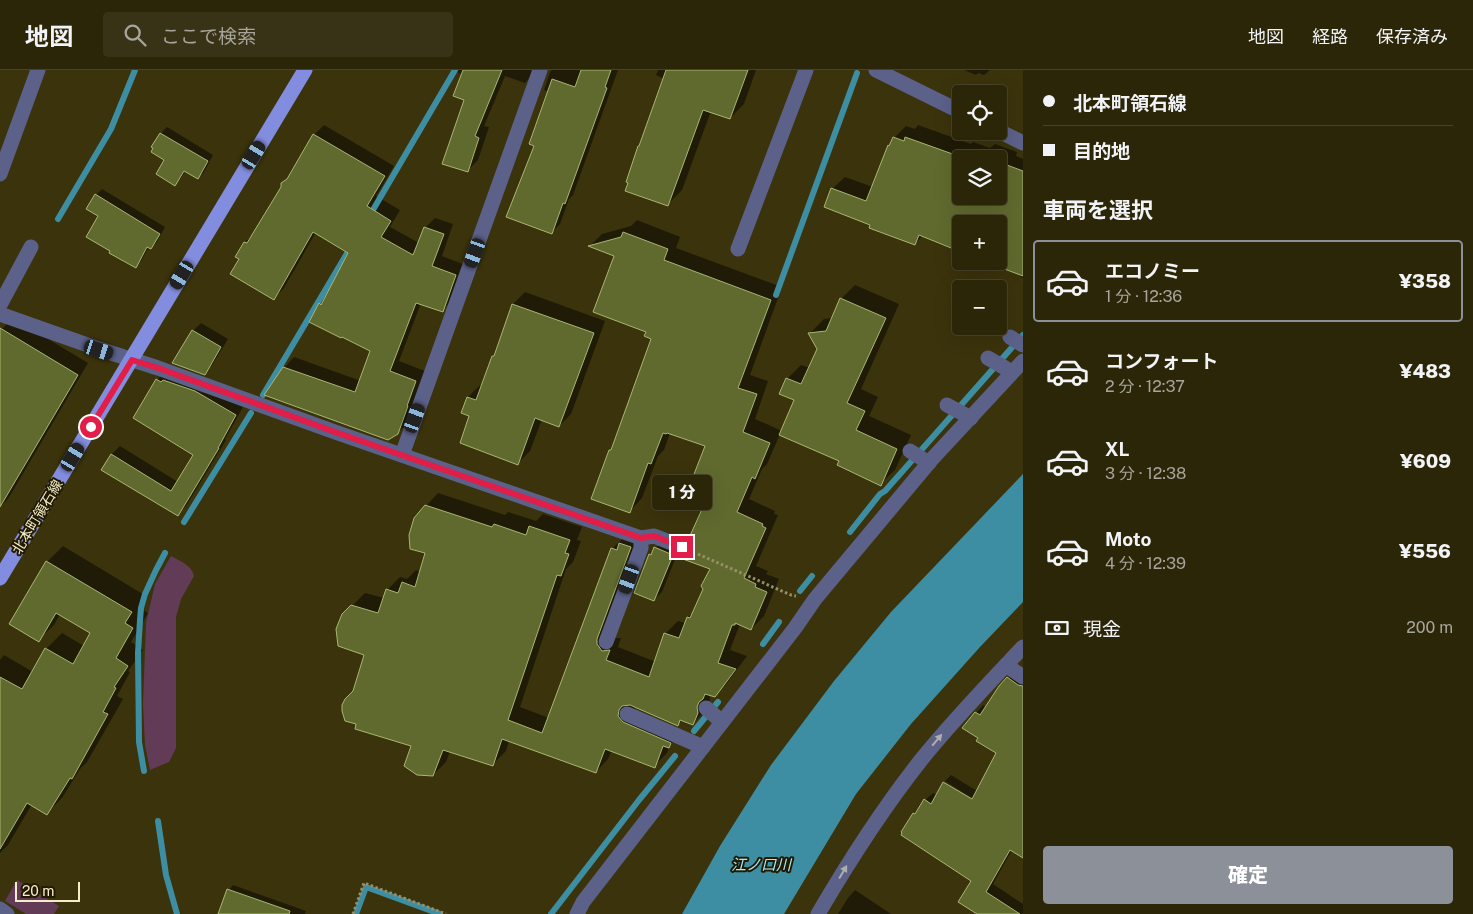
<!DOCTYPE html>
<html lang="ja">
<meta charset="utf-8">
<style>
body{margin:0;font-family:"Public Sans","Noto Sans JP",sans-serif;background:#383217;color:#f1f3f6;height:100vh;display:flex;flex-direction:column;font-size:19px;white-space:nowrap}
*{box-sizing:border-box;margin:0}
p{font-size:16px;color:#a6a59c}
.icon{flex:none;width:28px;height:28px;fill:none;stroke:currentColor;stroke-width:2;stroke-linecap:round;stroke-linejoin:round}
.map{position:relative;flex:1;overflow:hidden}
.drawer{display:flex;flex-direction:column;background:#2c2609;width:450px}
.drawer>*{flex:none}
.banner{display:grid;align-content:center;height:110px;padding:0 20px;background:#2c2609}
.fabs{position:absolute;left:952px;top:15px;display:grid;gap:10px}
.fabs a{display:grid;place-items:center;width:55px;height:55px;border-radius:5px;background:#2c2609;box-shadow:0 5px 20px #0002,0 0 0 1px #48432a;font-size:25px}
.scale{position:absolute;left:15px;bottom:12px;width:65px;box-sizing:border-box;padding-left:5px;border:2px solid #f4edca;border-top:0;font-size:14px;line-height:18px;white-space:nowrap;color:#f4edca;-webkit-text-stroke:4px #211a00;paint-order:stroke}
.end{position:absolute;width:22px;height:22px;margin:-11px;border:6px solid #e11d48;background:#fff;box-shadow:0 0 0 2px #fff}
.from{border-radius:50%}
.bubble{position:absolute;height:35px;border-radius:5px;background:#2c2609;box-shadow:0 5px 20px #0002,0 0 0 1px #48432a;font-size:16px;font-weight:800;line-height:35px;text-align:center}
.car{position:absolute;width:15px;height:30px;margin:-15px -8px;border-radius:6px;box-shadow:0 0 4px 1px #0007;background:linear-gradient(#222 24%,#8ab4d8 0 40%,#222 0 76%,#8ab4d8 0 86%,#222 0)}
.banner b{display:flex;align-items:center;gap:18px;height:48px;font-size:19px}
.banner b+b{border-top:1px solid #48432a}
.banner i{width:12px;height:12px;background:#f1f3f6}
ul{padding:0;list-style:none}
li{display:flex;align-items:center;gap:15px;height:82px;margin:0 10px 8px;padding:0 10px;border:2px solid transparent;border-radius:5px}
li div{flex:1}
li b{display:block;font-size:19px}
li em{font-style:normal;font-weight:800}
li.current{border-color:#8c9099}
li>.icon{width:45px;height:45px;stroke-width:1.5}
h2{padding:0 20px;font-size:22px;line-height:60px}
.pay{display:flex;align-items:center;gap:12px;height:55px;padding:0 20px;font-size:19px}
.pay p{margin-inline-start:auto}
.primary-button{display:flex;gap:10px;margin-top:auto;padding:10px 20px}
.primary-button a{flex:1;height:58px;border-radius:5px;background:#8c9099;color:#fff;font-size:20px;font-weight:800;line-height:58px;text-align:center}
header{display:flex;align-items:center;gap:30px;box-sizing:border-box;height:70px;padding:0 25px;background:#2c2609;border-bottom:1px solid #48432a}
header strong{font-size:24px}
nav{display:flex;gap:28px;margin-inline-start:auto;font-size:18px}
.search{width:350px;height:45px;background:#383217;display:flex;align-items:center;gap:12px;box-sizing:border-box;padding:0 18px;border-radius:5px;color:#a6a59c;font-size:19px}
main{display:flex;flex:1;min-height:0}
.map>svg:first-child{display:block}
.green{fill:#623b57}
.water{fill:#3e8ea3}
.shadow{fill:#0007;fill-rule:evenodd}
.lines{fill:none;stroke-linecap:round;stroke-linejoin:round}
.stream{stroke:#3e8ea3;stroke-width:6}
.building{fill:#606a2f;stroke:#a9b671}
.path{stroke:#968f6a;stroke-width:3;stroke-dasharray:2.5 2.5;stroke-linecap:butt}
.minor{stroke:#5b6189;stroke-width:15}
.major{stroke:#838ddf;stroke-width:15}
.oneway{fill:#afaead}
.route{stroke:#e11d48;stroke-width:6}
.labels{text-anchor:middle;stroke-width:4;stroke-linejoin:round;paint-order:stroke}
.street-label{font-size:14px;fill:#f4edca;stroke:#211a00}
.water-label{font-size:15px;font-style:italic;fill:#aae9fb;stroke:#211a00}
</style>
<header>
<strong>地図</strong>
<div class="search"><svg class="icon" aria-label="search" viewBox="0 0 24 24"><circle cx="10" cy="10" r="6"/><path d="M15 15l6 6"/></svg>ここで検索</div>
<nav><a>地図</a><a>経路</a><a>保存済み</a></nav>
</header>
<main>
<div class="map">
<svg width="1023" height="844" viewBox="0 0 1023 844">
<rect width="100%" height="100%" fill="#3b330c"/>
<g class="green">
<path d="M171,486C180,491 192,495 194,506L181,529L176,547V678L169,692L150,700L145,675L143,634L146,553L155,514Z"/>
<path d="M17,810L59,836L54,844H26L5,831Z"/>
</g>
<path class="water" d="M1023,404V532L980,577L911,654L856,724L784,844H682L720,776L771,695L834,611L891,542Z"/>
<g class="shadow">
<path d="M454,0H536L525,13L505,6L484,56L489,57L478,90L467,101L465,29L462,5Z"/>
<path d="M552,0H618L573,125L569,129L560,154L552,162L535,75L549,22L544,20L550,2Z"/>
<path d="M658,0H756L744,34L730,48L711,41L682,120L668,134L639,76L640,75L664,9L656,5Z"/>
<path d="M964,0H990L984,5L978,3L976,5Z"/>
<path d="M324,55L394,96L376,126L400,140L390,157L419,173L425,158L435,148L453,154L442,186L465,195L452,230L442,241L421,233L399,291L425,301L408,353L397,363L284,298L294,287L361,311L372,281L320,234L326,228L349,183L316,162L284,218L274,228L240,188L237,187L245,172L255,163L282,117V114L291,105L314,65Z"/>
<path d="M918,55L971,74L973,72L990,78L995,74L1017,82L1016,86L1023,89V208L1020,207L1021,204L989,191H999V154H961V180L923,165L915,174L872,154L832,119L845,107L873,117L889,75L894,68L906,56L915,59ZM961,89H999V126H961Z"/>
<path d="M167,57L213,85L204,102L198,108L186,100L181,108L175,114L166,90L153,77L161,63Z"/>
<path d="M102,119L165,157L157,172L151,178L149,177L141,191L135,197L100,145L96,125Z"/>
<path d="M637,150L680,167L676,178L782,217L750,305L768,311L755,349L782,361L796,330L787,309L801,295L810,298L818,279L810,263L824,249L833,248L841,229L855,215L899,234L861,319L878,327L869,346L911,365L895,400L880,414L841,390L780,364L767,394L762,399L749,429L775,441L774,444L778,445L756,496L768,501L766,504L779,509L764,546L751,559L740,554L730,580L747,586L727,613L714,626L709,624L710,629L706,640L693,653L683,649L677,654L631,634L636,640L681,664L670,675L667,683L654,696L612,680L608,689L596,702L509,670L506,681L493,694L450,681L446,692L433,705L412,676L357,654L354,622L366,584L343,545L365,523L384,528L387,520L400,507L407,509L416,500L421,502L427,483L426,436L438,423L505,445L508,442L536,451L543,444L582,457L577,470L581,471L573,492L566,499L520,637L549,648L612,479L625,466L643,465L615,568H621L618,577L656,592L666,563L678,551L686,553L688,547L694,542L712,498L682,487L692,477L710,423L706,375L670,363L664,380L658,386L642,428L630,441L610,380L613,378L653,268L647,261L615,185L590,176L602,164L631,156Z"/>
<path d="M525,222L605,251L571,344L559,356L542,349L530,381L518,393L471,345L462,342L468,327L480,315L482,316L493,286L496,284L513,234Z"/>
<path d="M13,248L88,293L8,429L0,437V261Z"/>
<path d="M201,253L228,269L212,295L204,303L193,261Z"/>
<path d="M165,302L243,337L225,369L226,370L186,436L178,444L103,399L112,384L120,376L178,412L195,384L134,348L157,310Z"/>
<path d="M663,470L680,477L662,522L653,530L650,485Z"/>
<path d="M63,476L146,526L139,537L148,543L131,572L143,580L128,601L130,602L117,626L123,629L87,692L80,699L62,728L47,743L32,734L8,775L0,783V590L4,585L33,602L46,579L62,563L84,576L91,562L60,544L54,555L38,570L10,553L47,492Z"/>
<path d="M1016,601L1023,605V786L1012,780L993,814L1023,834V844H979L973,811L903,762L914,744L925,730L933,723L937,725L944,712V714L976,734L978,732L945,711L951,705L977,721L998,683L980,667L976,643L983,635L986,637L1000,617Z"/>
<path d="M233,815L306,841L305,844H220L229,820Z"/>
<path d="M855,820L891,844H838L848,828Z"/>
</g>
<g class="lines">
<g class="stream">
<path d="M370,145L455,0"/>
<path d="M58,149L111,59L135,0"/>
<path d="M776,225L857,3"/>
<path d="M263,325L352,175"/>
<path d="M184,452L251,343"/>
<path d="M850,462L880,424L885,421L1023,265"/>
<path d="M800,521L812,506"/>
<path d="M763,574L779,552"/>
<path d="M694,661L718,632"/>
<path d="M144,701L139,672L138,583L140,550L141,538L145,524L156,500L165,483"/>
<path d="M158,751L166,805L177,844"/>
<path d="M356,844L366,817L440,844"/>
<path d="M551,844L639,730L675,686"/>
</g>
</g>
<g class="building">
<path d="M463,0H502L475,66L479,68L468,102L442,94L464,30L453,26Z"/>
<path d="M581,0H611L605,17L607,18L565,134L563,133L552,164L506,147L534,76L529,74L552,9L575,17Z"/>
<path d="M666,0H748L730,49L703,40L668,136L625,121L628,113L626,112L638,76H639Z"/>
<path d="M160,63L208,91L198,109L184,101L175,116L156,104L164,90L151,82L153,78L151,77Z"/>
<path d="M313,64L385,106L367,136L391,151L381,167L413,185L424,157L444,164L432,196L456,205L443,242L416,233L390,301L416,311L407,336H408L398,364L388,370L264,325L283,297L355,322L370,281L342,267L341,268L309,252L319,233L321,235L348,183L313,162L274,230L230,204L239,189L235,187L244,172L247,173L281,117V113L287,109Z"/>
<path d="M893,67L904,71L905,67L961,87V126H999V92L1023,101V206L999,197V154H961V182L919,165L915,175L869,158L870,155L824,137L831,118L866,131L888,75L889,76Z"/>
<path d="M95,124L160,164L151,179L147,177L136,198L109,183L110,181L86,167L98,146L86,139Z"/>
<path d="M623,162L668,179L664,190L771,230L738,318L757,324L743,362L770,373L755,409L752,407L737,442L763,454L762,456L766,458L744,508L756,514L755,517L767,522L751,560L735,553V555H732L718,593L736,599L715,627L705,624L703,629L699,632L697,637L698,643L693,655L680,650L678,656L630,635L622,636L619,640L618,646L623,652L671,673L669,678L663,676L655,698L605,679L596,703L502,669L493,696L443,680L433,706L417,705L404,696L411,676L355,659L356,654L345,651L342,641V635L345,629L353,621L364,585L338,576L336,559L342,544L351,535L378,543L386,519L398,523L402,512L415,517L425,483L410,479L409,465L414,448L425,435L492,457L494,454L526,465L529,456L570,470L565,483L569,484L561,506L557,505L508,650L542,663L611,478L617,480L619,473L631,477L597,569V574L602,581L610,580L606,590L649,607L664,563L679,568L687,547L690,548L703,519L701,516L710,499L680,488L681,486L687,485L690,481L691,475L688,470L709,424L689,417L705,376L667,363L666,364L663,363L651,394L648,393L630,443L591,429L609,380H611L651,269L644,266L646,262L593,242L614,186L588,176L621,167Z"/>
<path d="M840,228L886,248L847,333L865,341L856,360L897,379L881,416L837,395L839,391L779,365L794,330L779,324L786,308L801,314L817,279L808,263L826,261Z"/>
<path d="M512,234L594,263L559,357L535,348L518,395L460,373L469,346L461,343L467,327L476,330L492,286H494Z"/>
<path d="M0,258L78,305L0,437Z"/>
<path d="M192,260L221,277L205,305L172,293Z"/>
<path d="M156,309L161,312L163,310L195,321L236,345L218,378H219L178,446L101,400L111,384L171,421L193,385L133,348Z"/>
<path d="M654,477L673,485L654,531L634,523L649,484L651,485Z"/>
<path d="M46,491L132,542L125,553L133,558L116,588L128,596L114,617L116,618L103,642L108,644L72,709L70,708L47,745L27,733L0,779V607L22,619L45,578L73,594L90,563L56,543L39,572L9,554Z"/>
<path d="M1007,607L1018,615L1023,616V788L1010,780L986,822L1020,844H977L958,832L971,811L901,765L902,763L901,762L913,743L915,744L924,729L931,734L943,712L972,729L996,683L976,671L978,668L962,658L975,642L980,645L999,616Z"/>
<path d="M227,819L290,841L289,844H218Z"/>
</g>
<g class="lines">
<g class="path">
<path d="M698,484L791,525L796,526"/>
<path d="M353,844L364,813L446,844"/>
</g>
<g class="minor">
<path d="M876,0L961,42"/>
<path d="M999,61L1023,73"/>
<path d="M0,104L38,0"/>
<path d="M738,179L806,0"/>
<path d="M0,235L31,177"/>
<path d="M0,244L99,279L158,298L335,362L641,468L654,466L682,477"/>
<path d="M1010,267L1023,275"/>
<path d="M988,288L1012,302"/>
<path d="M947,335L971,348"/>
<path d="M910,381L929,393"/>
<path d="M402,385L540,0"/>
<path d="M606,572L641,478V468"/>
<path d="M1006,595L1023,607"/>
<path d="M706,638L722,652"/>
<path d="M627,644L703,677"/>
<path d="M0,839L7,844"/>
<path d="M577,844L583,832L795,558L815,529L932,389L1023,291"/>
<path d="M818,844C849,791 883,738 921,690C953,650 988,614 1023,577"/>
</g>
<path class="major" d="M0,508L305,0"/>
</g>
<defs><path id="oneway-solid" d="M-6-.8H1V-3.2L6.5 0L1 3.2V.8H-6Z" transform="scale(1.25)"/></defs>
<g class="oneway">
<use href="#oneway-solid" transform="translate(937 670) rotate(-50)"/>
<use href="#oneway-solid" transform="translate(843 802) rotate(-59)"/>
</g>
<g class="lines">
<path class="route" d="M91,357L132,290L158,298L335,362L641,468L654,466L682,477"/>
</g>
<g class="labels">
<g class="street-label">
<text transform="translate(37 447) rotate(-59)" y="5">北本町領石線</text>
</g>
<g class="water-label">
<text x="761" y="800">江ノ口川</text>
</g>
</g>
</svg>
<div class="fabs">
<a><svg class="icon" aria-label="locate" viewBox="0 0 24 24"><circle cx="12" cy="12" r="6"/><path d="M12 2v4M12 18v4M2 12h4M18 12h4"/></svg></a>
<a><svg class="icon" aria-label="layers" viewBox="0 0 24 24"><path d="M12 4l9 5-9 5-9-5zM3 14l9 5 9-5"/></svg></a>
<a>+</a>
<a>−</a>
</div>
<div class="scale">20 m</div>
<i class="end from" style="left:91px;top:357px"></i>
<i class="end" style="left:682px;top:477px"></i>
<div class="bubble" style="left:652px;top:405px;width:60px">1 分</div>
<i class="car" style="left:254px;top:85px;rotate:31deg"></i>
<i class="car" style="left:475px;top:183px;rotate:200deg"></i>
<i class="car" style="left:182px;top:205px;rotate:211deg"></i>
<i class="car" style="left:99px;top:280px;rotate:108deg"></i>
<i class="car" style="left:415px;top:348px;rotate:20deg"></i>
<i class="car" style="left:73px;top:387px;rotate:31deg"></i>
<i class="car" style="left:629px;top:509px;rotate:200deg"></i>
</div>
<section class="drawer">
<div class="banner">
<b><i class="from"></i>北本町領石線</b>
<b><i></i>目的地</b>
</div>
<h2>車両を選択</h2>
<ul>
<li class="current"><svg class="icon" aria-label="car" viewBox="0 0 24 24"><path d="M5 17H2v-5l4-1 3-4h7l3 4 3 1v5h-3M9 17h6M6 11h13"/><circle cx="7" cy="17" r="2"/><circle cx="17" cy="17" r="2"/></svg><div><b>エコノミー</b><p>1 分 · 12:36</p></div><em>¥358</em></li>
<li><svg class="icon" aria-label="car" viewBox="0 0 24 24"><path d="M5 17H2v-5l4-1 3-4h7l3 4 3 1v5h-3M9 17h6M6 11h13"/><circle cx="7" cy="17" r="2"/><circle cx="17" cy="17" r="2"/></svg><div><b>コンフォート</b><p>2 分 · 12:37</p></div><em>¥483</em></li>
<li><svg class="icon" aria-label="car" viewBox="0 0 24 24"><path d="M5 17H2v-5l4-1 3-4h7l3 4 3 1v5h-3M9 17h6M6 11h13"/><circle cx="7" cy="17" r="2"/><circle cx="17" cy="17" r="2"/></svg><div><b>XL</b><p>3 分 · 12:38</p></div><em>¥609</em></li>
<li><svg class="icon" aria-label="car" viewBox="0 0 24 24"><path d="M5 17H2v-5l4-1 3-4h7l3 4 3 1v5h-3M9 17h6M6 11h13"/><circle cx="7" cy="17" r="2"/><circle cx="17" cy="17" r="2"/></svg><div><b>Moto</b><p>4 分 · 12:39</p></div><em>¥556</em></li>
</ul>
<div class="pay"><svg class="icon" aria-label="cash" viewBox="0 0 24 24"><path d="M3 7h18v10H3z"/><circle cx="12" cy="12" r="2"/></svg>現金<p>200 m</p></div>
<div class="primary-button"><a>確定</a></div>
</section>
</main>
